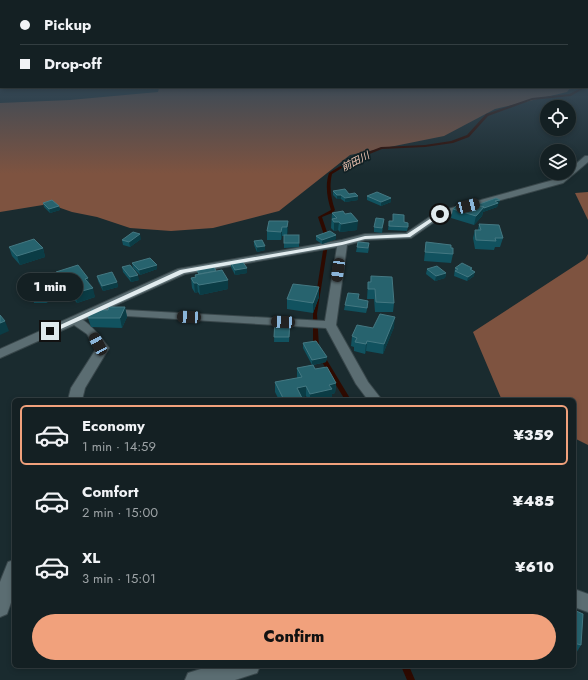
<!DOCTYPE html>
<meta charset="utf-8">
<style>
body{margin:0;font-family:Jost,"Noto Sans JP",sans-serif;background:#1d282b;color:#f1f3f6;height:100vh;display:flex;flex-direction:column;font-size:15px;white-space:nowrap}
*{box-sizing:border-box;margin:0}
p{font-size:13px;color:#9da3a6}
.icon{flex:none;width:22px;height:22px;fill:none;stroke:currentColor;stroke-width:2;stroke-linecap:round;stroke-linejoin:round}
.map{position:relative;flex:1;overflow:hidden}
.panel{position:absolute;left:12px;top:398px;width:564px;height:270px;display:flex;flex-direction:column;background:#142023;border-radius:6px;box-shadow:0 2px 6px #0003,0 0 0 1px #333e41}
.panel>*{flex:none}
.banner{position:absolute;left:0px;top:0px;width:588px;height:88px;box-shadow:0 2px 6px #0003,0 0 0 1px #333e41;display:grid;align-content:center;height:88px;padding:0 20px;background:#142023}
.fabs{position:absolute;left:540px;top:100px;display:grid;gap:8px}
.fabs a{display:grid;place-items:center;width:36px;height:36px;border-radius:50%;background:#142023;box-shadow:0 2px 6px #0003,0 0 0 1px #333e41;font-size:20px}
.end{position:absolute;width:18px;height:18px;margin:-9px;border:5px solid #e1ebee;background:#111;box-shadow:0 0 0 2px #111}
.from{border-radius:50%}
.bubble{position:absolute;height:28px;border-radius:14px;background:#142023;box-shadow:0 2px 6px #0003,0 0 0 1px #333e41;font-size:13px;font-weight:800;line-height:28px;text-align:center}
.car{position:absolute;width:12px;height:24px;margin:-12px -6px;border-radius:5px;box-shadow:0 0 3px 1px #0007;background:linear-gradient(#222 24%,#8ab4d8 0 40%,#222 0 76%,#8ab4d8 0 86%,#222 0)}
.banner b{display:flex;align-items:center;gap:14px;height:38px;font-size:15px}
.banner b+b{border-top:1px solid #333e41}
.banner i{width:10px;height:10px;background:#f1f3f6}
ul{padding:7px 0 0;list-style:none}
li{display:flex;align-items:center;gap:12px;height:60px;margin:0 8px 6px;padding:0 12px;border:2px solid transparent;border-radius:6px}
li div{flex:1}
li b{display:block;font-size:15px}
li em{font-style:normal;font-weight:800}
li.selected{border-color:#f1a17c}
li>.icon{width:36px;height:36px;stroke-width:1.5}
.cta{display:flex;gap:8px;margin-top:auto;padding:8px 20px}
.cta a{flex:1;height:46px;border-radius:24px;background:#f1a17c;color:#111;font-size:16px;font-weight:800;line-height:46px;text-align:center}
.map>svg:first-child{display:block}
.forest{fill:#7e5340}
.lines{fill:none;stroke-linecap:round;stroke-linejoin:round}
.stream{fill:#2e0a00;fill-rule:evenodd}
.minor-casing{stroke:#39474b;stroke-width:2}
.minor{fill:#5b6d72;fill-rule:evenodd}
.wall{fill:#11525f}
.shaded-wall{fill:#0b3c45}
.building{fill:#27636e;stroke:#447882}
.route{fill:#e1ebee}
.labels{text-anchor:middle;stroke-width:3.5;stroke-linejoin:round;paint-order:stroke}
.far-water-label{font-size:10px;font-style:italic;fill:#f5c9b6;stroke:#112125}
</style>
<div class="map">
<svg width="588" height="680" viewBox="0 0 588 680">
<rect width="100%" height="100%" fill="#1a2b2f"/>
<g class="forest">
<path d="M196,87H571L567,92L495,109L444,136L350,155L279,211L213,228L171,231L130,228L97,217L72,212L49,204L0,212V103L70,100L158,92L159,88L195,89Z"/>
<path d="M588,192V220L575,193Z"/>
<path d="M588,254V445L574,438V400H505L501,398L473,332L585,259Z"/>
</g>
<g class="lines">
<g class="stream">
<path d="M583,87H586L571,96L532,100L488,116L469,137L453,143L425,147L382,149L357,159L332,174C329,187 331,198 335,210L332,213L322,217L329,238L317,314L319,347L318,348H314L313,347V314L325,238L318,217L331,210C327,198 325,185 329,173L355,157L381,147L425,145L451,141L467,135L486,114L532,98L569,94Z"/>
<path d="M322,355L325,357L351,400H345L319,357Z"/>
<path d="M401,666H409L415,680H407Z"/>
</g>
<g class="minor-casing">
<g id="minor">
<path d="M585,156H588V162L563,183L443,216L411,238L365,240L347,245L336,325L368,382L382,400H368L356,384L326,328L110,315L106,314L104,312L106,310L83,320C94,328 101,337 109,348L85,388L82,400H68L71,388L96,349L87,334L74,325L0,358V349L178,269L342,240L365,234L406,233L437,212L557,179L565,173H569V170ZM337,247L325,321L107,309L185,274Z"/>
<path d="M14,560V594L7,614L0,617V582L8,562Z"/>
<path d="M574,589L588,594V612L574,607Z"/>
<path d="M210,666H260L257,673L235,680H185L188,673Z"/>
</g>
</g>
<use href="#minor" class="minor"/>
</g>
<g class="wall">
<path d="M333,191L349,194L358,200L345,202L341,199H337L333,195Z"/>
<path d="M367,196L391,198V202L381,206L367,200Z"/>
<path d="M43,203L59,206L60,210L50,213L44,207Z"/>
<path d="M498,204L497,207L483,212L482,216L474,225L451,218L453,209L477,206V205L499,204Z"/>
<path d="M332,213L357,230L340,232L338,230L334,231L331,228Z"/>
<path d="M384,219L382,233L374,232V227Z"/>
<path d="M288,221L287,235H299V247L284,248V236H282L281,240H267V231Z"/>
<path d="M389,221L404,222L408,227L407,231L388,230Z"/>
<path d="M479,224L503,238L500,247H495L494,250L475,249L473,238L475,230H478Z"/>
<path d="M336,235V239L322,244L316,240V236Z"/>
<path d="M141,239L130,247L123,245L122,240Z"/>
<path d="M254,241L265,250L257,252L254,245Z"/>
<path d="M426,242L451,248L453,254L451,263L424,261Z"/>
<path d="M9,247L43,248L45,257L20,265L12,256Z"/>
<path d="M357,247L369,248L368,253L356,252Z"/>
<path d="M132,263L157,269L140,275L133,268Z"/>
<path d="M231,263L247,273L235,275L231,267Z"/>
<path d="M122,267L139,280L131,282L123,272Z"/>
<path d="M196,268L216,271L228,280V289L200,295L198,292L195,293L192,288L191,278H195V275L198,274Z"/>
<path d="M455,268H472V270L474,276L467,281L454,276Z"/>
<path d="M427,269L446,273L445,278L435,281L426,274Z"/>
<path d="M56,272L90,284L95,297L77,303L59,281Z"/>
<path d="M97,276L117,282L118,287L103,291L98,281Z"/>
<path d="M371,276L394,303L393,312H375L374,299H367L368,282H370Z"/>
<path d="M50,291L51,296L47,303H34L33,298Z"/>
<path d="M319,297L313,313L287,309V299Z"/>
<path d="M345,305L368,306L366,313L344,310Z"/>
<path d="M125,307L127,317L122,328L91,327L88,318L108,310Z"/>
<path d="M275,320L290,324L289,342H274Z"/>
<path d="M394,327L383,354L366,351L365,354L354,351V347L351,346L352,336L373,328Z"/>
<path d="M303,343L327,357L326,362L313,365L315,369L336,383L335,393L332,394V400H308L306,396L302,397V400H279L275,392V382L297,378V368L312,365L303,348Z"/>
<path d="M574,610L581,645L575,655H574Z"/>
</g>
<g class="shaded-wall">
<rect x="337" y="195" width="4" height="4"/>
<path d="M358,196V200L345,202V198Z"/>
<path d="M391,198V202L381,206V202Z"/>
<path d="M500,200L499,204H498L497,207L483,212L484,208L495,201Z"/>
<path d="M59,206L60,210L50,213L49,209Z"/>
<path d="M484,207L482,216L474,225L476,216Z"/>
<path d="M288,221V230L287,236V227Z"/>
<path d="M358,221L357,230L340,232L341,224Z"/>
<path d="M334,222H339L338,230L334,231Z"/>
<path d="M282,227V236L281,240V232Z"/>
<path d="M140,234L141,239L130,247L129,242Z"/>
<path d="M336,235V239L322,244V240Z"/>
<path d="M265,246V250L257,252V247Z"/>
<path d="M43,248L45,257L20,265L17,256Z"/>
<path d="M157,265V269L140,275L139,270Z"/>
<path d="M247,268V273L235,275V270Z"/>
<path d="M475,272L474,276L467,281L468,277Z"/>
<path d="M446,273L445,278L435,281L436,276Z"/>
<path d="M138,275L139,280L131,282L130,277Z"/>
<path d="M88,278L90,287L85,279Z"/>
<path d="M228,280V289L200,295L199,285Z"/>
<path d="M117,282L118,287L103,291L102,286Z"/>
<path d="M194,283H197L198,292L195,293Z"/>
<path d="M319,287V297L313,313V303Z"/>
<path d="M93,288L95,297L77,303L75,293Z"/>
<path d="M50,291L51,296L47,303L45,298Z"/>
<path d="M125,307L127,317L122,328L120,318Z"/>
<path d="M395,317L394,327L383,354L384,344Z"/>
<path d="M5,321L9,331L0,335V323Z"/>
<path d="M367,341L366,351L365,354L366,344Z"/>
<path d="M327,357L326,362L312,365V360Z"/>
<path d="M336,383L335,393L332,394V400H310V394L329,385Z"/>
<path d="M306,386V396L297,398V388Z"/>
<path d="M302,398V400H291Z"/>
</g>
<g class="building">
<path d="M345,189L349,194L355,193L358,196L345,198L341,195H337L333,191Z"/>
<path d="M377,192L391,198L381,202L367,196Z"/>
<path d="M496,198L500,200L495,201L498,203L484,208V207L477,205Z"/>
<path d="M52,200L59,206L49,209L43,203Z"/>
<path d="M459,203L484,207L476,216L453,209Z"/>
<path d="M343,211L345,214L351,213L358,221L341,224L339,222H334L332,219L337,218L332,213Z"/>
<path d="M393,214L404,215V222L408,223V227L389,226V221H393Z"/>
<path d="M376,218L384,219L382,228L374,227Z"/>
<path d="M269,221H288L287,227H282L281,232L267,231Z"/>
<path d="M479,224L499,225L503,238H495L496,241L476,240L475,230H481Z"/>
<path d="M330,231L336,235L322,240L316,236Z"/>
<path d="M133,232L140,234L129,242L122,240Z"/>
<rect x="284" y="235" width="15" height="8"/>
<path d="M34,239L43,248L17,256L9,247Z"/>
<path d="M262,240L265,246L257,247L254,241Z"/>
<path d="M358,242L369,243L368,248L357,247Z"/>
<path d="M426,242L451,245V248H453V254L425,252Z"/>
<path d="M150,258L157,265L139,270L132,263Z"/>
<path d="M242,261L247,268L235,270L231,263Z"/>
<path d="M462,263L472,268L470,269L475,272L468,277L455,271L458,269L455,268Z"/>
<path d="M78,265L88,278L85,279L93,288L75,293L56,272Z"/>
<path d="M130,265L138,275L130,277L122,267Z"/>
<path d="M213,265L216,271L199,274L196,268Z"/>
<path d="M437,266L446,273L436,276L427,269Z"/>
<path d="M222,270L228,280L199,285L197,283H194L191,278L196,277L195,275Z"/>
<path d="M112,272L117,282L102,286L97,276Z"/>
<path d="M371,276L392,277L394,303L376,302L375,289H368V282H371Z"/>
<path d="M293,284L319,287L313,303L287,299Z"/>
<path d="M37,291H50L45,298H33Z"/>
<path d="M348,293L359,294L358,299L368,301L367,308L345,305Z"/>
<path d="M109,307H125L120,318H88L92,310H108Z"/>
<path d="M380,314L395,317L384,344L367,341L366,344L355,342L357,338L352,336L357,325L373,328Z"/>
<path d="M0,315L5,321L0,323Z"/>
<path d="M290,319L289,337H274L275,320Z"/>
<path d="M316,341L327,357L312,360L303,343Z"/>
<path d="M313,365L315,369L327,367L336,383L329,385L332,389L310,394L306,386L297,388L302,398L291,400H284L275,382L302,377L297,368Z"/>
<path d="M574,610L583,614L581,645L574,643Z"/>
</g>
<linearGradient id="sky" x2="0" y2="1"><stop stop-color="#0e181a"/><stop offset="0.45" stop-color="#384a58"/><stop offset="1" stop-color="#384a58" stop-opacity="0"/></linearGradient>
<rect width="588" height="174" fill="url(#sky)"/>
<path class="route" d="M439,213L443,214L410,237L365,239L342,245L184,273L52,333L47,331L180,270L342,242L365,236L407,234Z"/>
<g class="labels">
<g class="far-water-label">
<text transform="translate(355 161) rotate(-27)" y="4">前田川</text>
</g>
</g>
</svg>
<div class="fabs">
<a><svg class="icon" aria-label="locate" viewBox="0 0 24 24"><circle cx="12" cy="12" r="6"/><path d="M12 2v4M12 18v4M2 12h4M18 12h4"/></svg></a>
<a><svg class="icon" aria-label="layers" viewBox="0 0 24 24"><path d="M12 4l9 5-9 5-9-5zM3 14l9 5 9-5"/></svg></a>
</div>
<i class="end from" style="left:440px;top:214px"></i>
<i class="end" style="left:50px;top:331px"></i>
<div class="bubble" style="left:17px;top:273px;width:66px">1 min</div>
<i class="car" style="left:468px;top:206px;rotate:76deg"></i>
<i class="car" style="left:338px;top:270px;rotate:188deg"></i>
<i class="car" style="left:189px;top:317px;rotate:273deg"></i>
<i class="car" style="left:283px;top:322px;rotate:273deg"></i>
<i class="car" style="left:98px;top:344px;rotate:332deg"></i>
<div class="banner">
<b><i class="from"></i>Pickup</b>
<b><i></i>Drop-off</b>
</div>
<section class="panel">
<ul>
<li class="selected"><svg class="icon" aria-label="car" viewBox="0 0 24 24"><path d="M5 17H2v-5l4-1 3-4h7l3 4 3 1v5h-3M9 17h6M6 11h13"/><circle cx="7" cy="17" r="2"/><circle cx="17" cy="17" r="2"/></svg><div><b>Economy</b><p>1 min · 14:59</p></div><em>¥359</em></li>
<li><svg class="icon" aria-label="car" viewBox="0 0 24 24"><path d="M5 17H2v-5l4-1 3-4h7l3 4 3 1v5h-3M9 17h6M6 11h13"/><circle cx="7" cy="17" r="2"/><circle cx="17" cy="17" r="2"/></svg><div><b>Comfort</b><p>2 min · 15:00</p></div><em>¥485</em></li>
<li><svg class="icon" aria-label="car" viewBox="0 0 24 24"><path d="M5 17H2v-5l4-1 3-4h7l3 4 3 1v5h-3M9 17h6M6 11h13"/><circle cx="7" cy="17" r="2"/><circle cx="17" cy="17" r="2"/></svg><div><b>XL</b><p>3 min · 15:01</p></div><em>¥610</em></li>
</ul>
<div class="cta"><a>Confirm</a></div>
</section>
</div>
